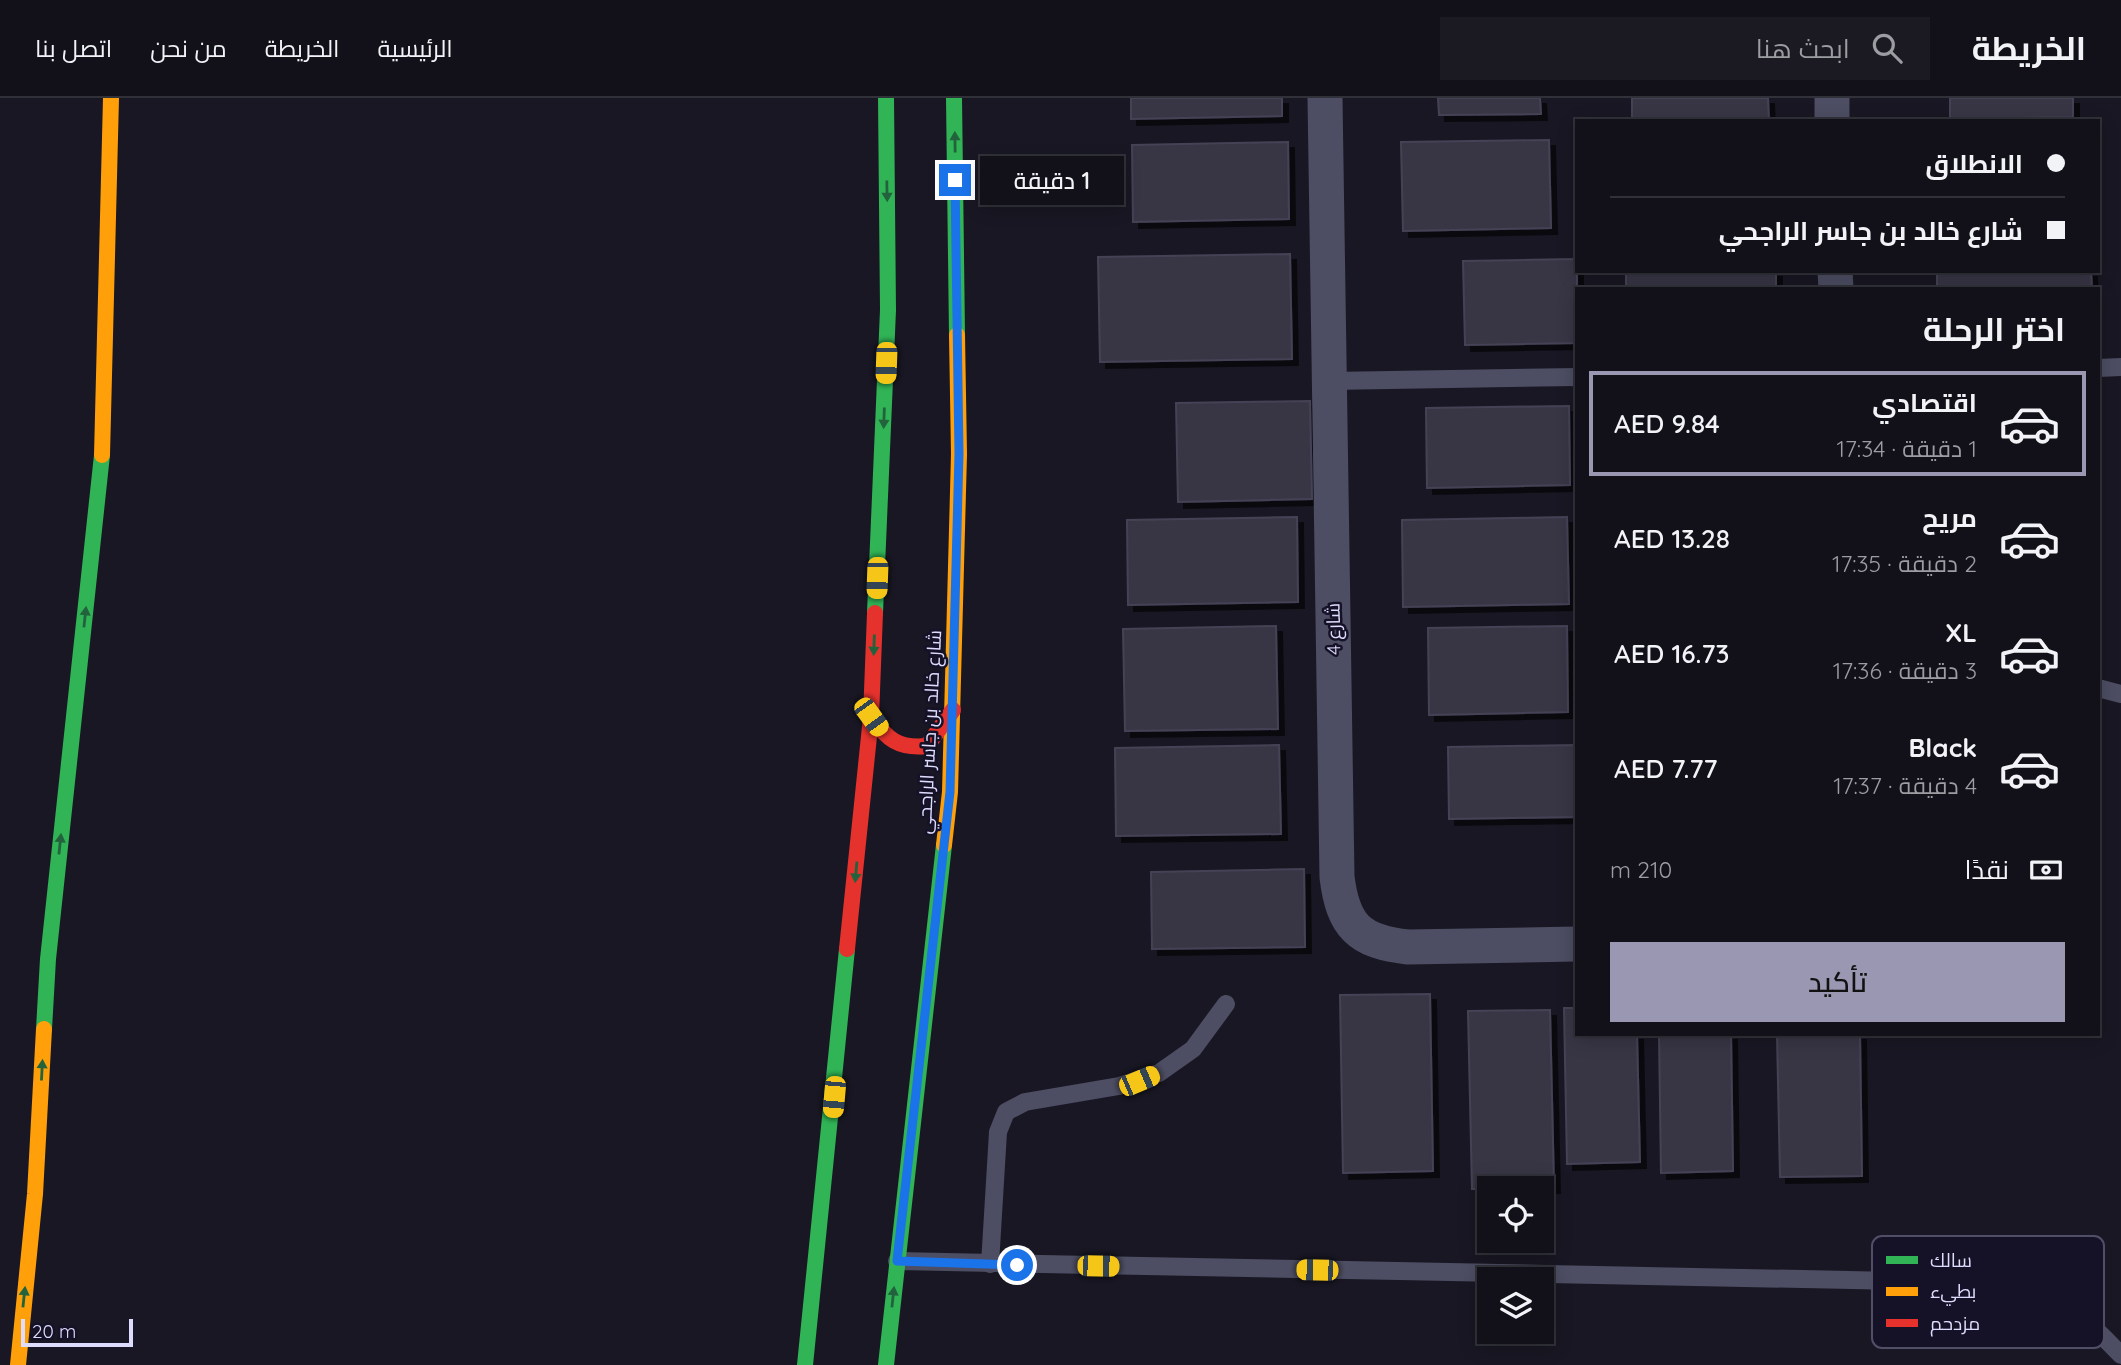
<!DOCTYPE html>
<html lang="ar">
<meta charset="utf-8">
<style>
body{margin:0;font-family:Quicksand,Cairo,sans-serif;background:#1b1a23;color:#f1f3f6;direction:rtl;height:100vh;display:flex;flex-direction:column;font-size:26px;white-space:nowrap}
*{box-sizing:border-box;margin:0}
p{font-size:23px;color:#9c9da2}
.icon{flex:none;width:38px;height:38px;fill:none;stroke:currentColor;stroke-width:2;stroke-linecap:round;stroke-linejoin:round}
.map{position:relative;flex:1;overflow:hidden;direction:ltr}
.details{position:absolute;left:1575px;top:189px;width:525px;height:749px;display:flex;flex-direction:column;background:#12111a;border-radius:0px;box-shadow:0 4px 18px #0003,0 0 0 2px #313139;direction:rtl}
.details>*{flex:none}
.top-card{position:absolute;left:1575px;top:21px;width:525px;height:154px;border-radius:0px;box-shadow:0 4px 18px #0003,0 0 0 2px #313139;direction:rtl;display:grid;align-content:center;height:154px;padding:0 35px;background:#12111a}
.fabs{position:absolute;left:1477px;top:1078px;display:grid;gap:14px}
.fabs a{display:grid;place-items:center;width:77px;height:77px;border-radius:0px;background:#12111a;box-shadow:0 4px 18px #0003,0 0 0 2px #313139;font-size:35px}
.scale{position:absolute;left:21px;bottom:18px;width:112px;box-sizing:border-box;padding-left:7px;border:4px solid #dedcfd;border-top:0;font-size:19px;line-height:24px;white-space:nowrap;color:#dedcfd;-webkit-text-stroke:5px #151228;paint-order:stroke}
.end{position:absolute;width:32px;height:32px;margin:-16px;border:9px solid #1a73e8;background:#fff;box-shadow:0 0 0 4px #fff}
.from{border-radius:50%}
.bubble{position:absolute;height:49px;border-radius:0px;background:#12111a;box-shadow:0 4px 18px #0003,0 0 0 2px #313139;font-size:23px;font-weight:600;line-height:49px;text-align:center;direction:rtl}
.car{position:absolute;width:21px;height:42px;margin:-21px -10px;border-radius:9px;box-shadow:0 0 5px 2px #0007;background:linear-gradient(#f5c518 24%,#345 0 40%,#f5c518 0 76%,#345 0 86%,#f5c518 0)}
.top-card b{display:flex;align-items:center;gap:24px;height:66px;font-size:26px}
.top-card b+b{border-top:2px solid #313139}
.top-card i{width:18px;height:18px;background:#f1f3f6}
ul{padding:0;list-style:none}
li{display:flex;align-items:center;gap:21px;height:105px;margin:0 14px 10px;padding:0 21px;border:4px solid transparent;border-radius:0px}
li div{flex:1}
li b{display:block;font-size:26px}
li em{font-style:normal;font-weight:600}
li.on{border-color:#9997b1}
li>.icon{width:63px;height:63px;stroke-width:1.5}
h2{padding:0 35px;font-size:32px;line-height:84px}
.pay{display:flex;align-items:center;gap:18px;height:77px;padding:0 35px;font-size:26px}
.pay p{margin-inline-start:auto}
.action{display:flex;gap:14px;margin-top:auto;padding:14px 35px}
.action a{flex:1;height:80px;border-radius:0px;background:#9997b1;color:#111;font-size:28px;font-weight:600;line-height:80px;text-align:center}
header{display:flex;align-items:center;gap:42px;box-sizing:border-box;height:98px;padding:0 35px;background:#12111a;border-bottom:2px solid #313139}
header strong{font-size:33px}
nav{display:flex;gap:38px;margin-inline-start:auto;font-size:24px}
.search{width:490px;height:63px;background:#1b1a23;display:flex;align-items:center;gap:18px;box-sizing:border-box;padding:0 24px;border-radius:0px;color:#9c9da2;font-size:26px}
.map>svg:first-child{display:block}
.building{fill:#383644;stroke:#454256;stroke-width:2;filter:url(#shadow)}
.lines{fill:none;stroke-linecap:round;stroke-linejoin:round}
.lane{stroke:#4d4d63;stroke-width:18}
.street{stroke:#4d4d63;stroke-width:35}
.fast{stroke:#30b455;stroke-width:16}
.slow{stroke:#ff9f0a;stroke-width:16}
.jam{stroke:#e5322d;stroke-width:16}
.oneway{fill:#22633e}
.route{stroke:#1a73e8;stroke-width:9}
.labels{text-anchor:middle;stroke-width:5;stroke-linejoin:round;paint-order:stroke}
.street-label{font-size:19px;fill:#dedcfd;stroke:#151228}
.key{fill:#151228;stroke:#514f68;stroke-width:2}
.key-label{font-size:19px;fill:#dedcfd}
</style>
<header>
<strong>الخريطة</strong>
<div class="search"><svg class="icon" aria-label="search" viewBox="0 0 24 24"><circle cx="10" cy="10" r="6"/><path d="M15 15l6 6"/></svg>ابحث هنا</div>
<nav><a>الرئيسية</a><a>الخريطة</a><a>من نحن</a><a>اتصل بنا</a></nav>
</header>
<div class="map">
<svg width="2121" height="1267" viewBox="0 0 2121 1267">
<defs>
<filter id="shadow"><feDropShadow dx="6" dy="6" stdDeviation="0" flood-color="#0009"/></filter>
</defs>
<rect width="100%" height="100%" fill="#181723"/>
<g class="building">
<path d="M1131,0H1282V18L1131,21Z"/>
<path d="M1438,0H1540L1541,16L1439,17Z"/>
<path d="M1632,0H1768L1769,23H1632Z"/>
<path d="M1950,0H2073V19L1950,21Z"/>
<path d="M1549,42L1551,130L1403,133L1401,44Z"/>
<path d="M1288,44L1289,121L1133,124L1132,47Z"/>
<path d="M1290,156L1292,261L1100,264L1098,159Z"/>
<path d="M1577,161V245L1465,247L1463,163Z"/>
<rect x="1626" y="173" width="150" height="18"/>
<path d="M1937,173H2091L2092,191H1937Z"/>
<path d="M1310,303L1312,401L1178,404L1176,305Z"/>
<path d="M1569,308L1570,387L1427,390L1426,310Z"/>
<path d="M1297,419L1298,504L1128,507L1127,422Z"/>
<path d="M1567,419L1569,506L1403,509L1402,422Z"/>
<path d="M1276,528L1278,631L1125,633L1123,531Z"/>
<path d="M1567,528L1568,614L1429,617L1428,530Z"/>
<path d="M1279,647L1281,736L1116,738L1115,650Z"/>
<path d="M1577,647V719L1449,721L1448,649Z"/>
<path d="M1304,771L1305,849L1152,851L1151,774Z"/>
<path d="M1430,896L1433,1073L1343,1075L1340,897Z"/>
<path d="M1564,910H1577V936H1637L1640,1064L1567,1066Z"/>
<path d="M1550,912L1554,1089L1472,1091L1468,913Z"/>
<path d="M1659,936H1731L1733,1073L1661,1075Z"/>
<path d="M1777,936H1860L1862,1078L1780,1079Z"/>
</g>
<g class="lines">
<g class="lane">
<path d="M2098,270L2121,269"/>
<path d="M1329,283L1577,279"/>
<path d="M2098,590L2121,596"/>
<path d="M897,1163L1998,1185C2057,1192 2081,1216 2121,1257"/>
<path d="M990,1166L998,1034L1006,1014L1025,1004L1119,988L1159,975L1193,951L1226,906"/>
</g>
<g class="street">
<path d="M1325,0L1337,779C1343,828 1359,844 1408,849L1577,846"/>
<path d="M1832,0V23"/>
<path d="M1835,173L1836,191"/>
</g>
<g class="fast">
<path d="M954,0L957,237"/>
<path d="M875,515L888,212L886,0"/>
<path d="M44,931L48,861L102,357"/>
<path d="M805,1267L847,851"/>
<path d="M886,1267L944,747"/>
</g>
<g class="slow">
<path d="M102,357L111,0"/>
<path d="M944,747L950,694L959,356L957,237"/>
<path d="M18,1267L35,1096L44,931"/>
</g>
<g class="jam">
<path d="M871,619C887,641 898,651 927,648L953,612"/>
<path d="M847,851L871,619L875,515"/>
</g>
</g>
<defs><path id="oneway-solid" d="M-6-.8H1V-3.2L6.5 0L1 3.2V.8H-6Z" transform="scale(1.75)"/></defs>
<g class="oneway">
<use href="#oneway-solid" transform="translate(955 44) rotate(-91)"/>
<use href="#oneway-solid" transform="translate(887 93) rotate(89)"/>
<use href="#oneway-solid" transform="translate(884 320) rotate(92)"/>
<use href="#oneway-solid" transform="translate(85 519) rotate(-84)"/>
<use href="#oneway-solid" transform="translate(874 547) rotate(92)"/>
<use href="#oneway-solid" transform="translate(60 746) rotate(-84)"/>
<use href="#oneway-solid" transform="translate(856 774) rotate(95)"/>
<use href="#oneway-solid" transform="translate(42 972) rotate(-87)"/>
<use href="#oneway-solid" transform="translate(24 1199) rotate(-84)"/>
<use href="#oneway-solid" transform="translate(893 1199) rotate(-84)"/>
</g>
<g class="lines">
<path class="route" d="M955,82L959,356L950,694L897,1163L1017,1167"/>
</g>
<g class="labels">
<g class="street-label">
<text transform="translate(1333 531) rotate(-91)" y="7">شارع 4</text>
<text transform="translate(929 634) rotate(-87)" y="7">شارع خالد بن جاسر الراجحي</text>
</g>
</g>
<rect x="1872" y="1138" width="232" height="112" rx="10" class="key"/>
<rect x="1886" y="1158" width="32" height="8" fill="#30b455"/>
<rect x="1886" y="1189" width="32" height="9" fill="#ff9f0a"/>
<rect x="1886" y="1221" width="32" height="8" fill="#e5322d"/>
<g class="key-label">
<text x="1930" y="1169">سالك</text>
<text x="1930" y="1200">بطيء</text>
<text x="1930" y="1232">مزدحم</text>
</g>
</svg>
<div class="fabs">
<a><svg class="icon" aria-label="locate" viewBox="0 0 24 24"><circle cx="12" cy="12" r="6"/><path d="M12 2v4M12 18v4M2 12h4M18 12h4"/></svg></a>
<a><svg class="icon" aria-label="layers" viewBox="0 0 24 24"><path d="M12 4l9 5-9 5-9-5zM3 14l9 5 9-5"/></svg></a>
</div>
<div class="scale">20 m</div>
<i class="end from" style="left:1017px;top:1167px"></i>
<i class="end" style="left:955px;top:82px"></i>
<div class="bubble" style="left:980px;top:58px;width:144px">1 دقيقة</div>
<i class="car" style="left:886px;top:265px;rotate:182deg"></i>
<i class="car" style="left:877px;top:480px;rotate:182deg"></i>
<i class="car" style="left:871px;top:619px;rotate:144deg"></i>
<i class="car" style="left:1139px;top:983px;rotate:67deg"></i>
<i class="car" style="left:834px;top:999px;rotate:185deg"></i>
<i class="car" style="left:1098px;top:1168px;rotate:91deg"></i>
<i class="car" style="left:1317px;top:1172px;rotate:271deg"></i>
<div class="top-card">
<b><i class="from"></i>الانطلاق</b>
<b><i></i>شارع خالد بن جاسر الراجحي</b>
</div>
<section class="details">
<h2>اختر الرحلة</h2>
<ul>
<li class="on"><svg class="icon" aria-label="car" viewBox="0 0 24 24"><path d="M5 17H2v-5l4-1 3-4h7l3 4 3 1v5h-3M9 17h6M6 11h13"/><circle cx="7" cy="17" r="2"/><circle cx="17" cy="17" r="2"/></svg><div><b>اقتصادي</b><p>1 دقيقة · 17:34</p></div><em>AED 9.84</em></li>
<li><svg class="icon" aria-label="car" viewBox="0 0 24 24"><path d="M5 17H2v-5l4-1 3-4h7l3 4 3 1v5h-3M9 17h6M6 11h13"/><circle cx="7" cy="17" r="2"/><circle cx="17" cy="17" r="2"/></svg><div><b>مريح</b><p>2 دقيقة · 17:35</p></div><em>AED 13.28</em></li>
<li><svg class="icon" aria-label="car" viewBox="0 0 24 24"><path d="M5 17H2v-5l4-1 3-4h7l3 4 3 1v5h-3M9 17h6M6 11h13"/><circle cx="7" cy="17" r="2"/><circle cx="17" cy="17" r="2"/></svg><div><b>XL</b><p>3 دقيقة · 17:36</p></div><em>AED 16.73</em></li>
<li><svg class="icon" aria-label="car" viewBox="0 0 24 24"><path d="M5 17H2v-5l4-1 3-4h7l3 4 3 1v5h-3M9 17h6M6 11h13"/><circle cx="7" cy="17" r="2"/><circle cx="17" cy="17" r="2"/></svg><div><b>Black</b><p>4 دقيقة · 17:37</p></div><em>AED 7.77</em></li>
</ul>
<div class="pay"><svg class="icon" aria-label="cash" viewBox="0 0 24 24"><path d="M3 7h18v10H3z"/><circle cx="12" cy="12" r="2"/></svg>نقدًا<p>210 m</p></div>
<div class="action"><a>تأكيد</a></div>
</section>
</div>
